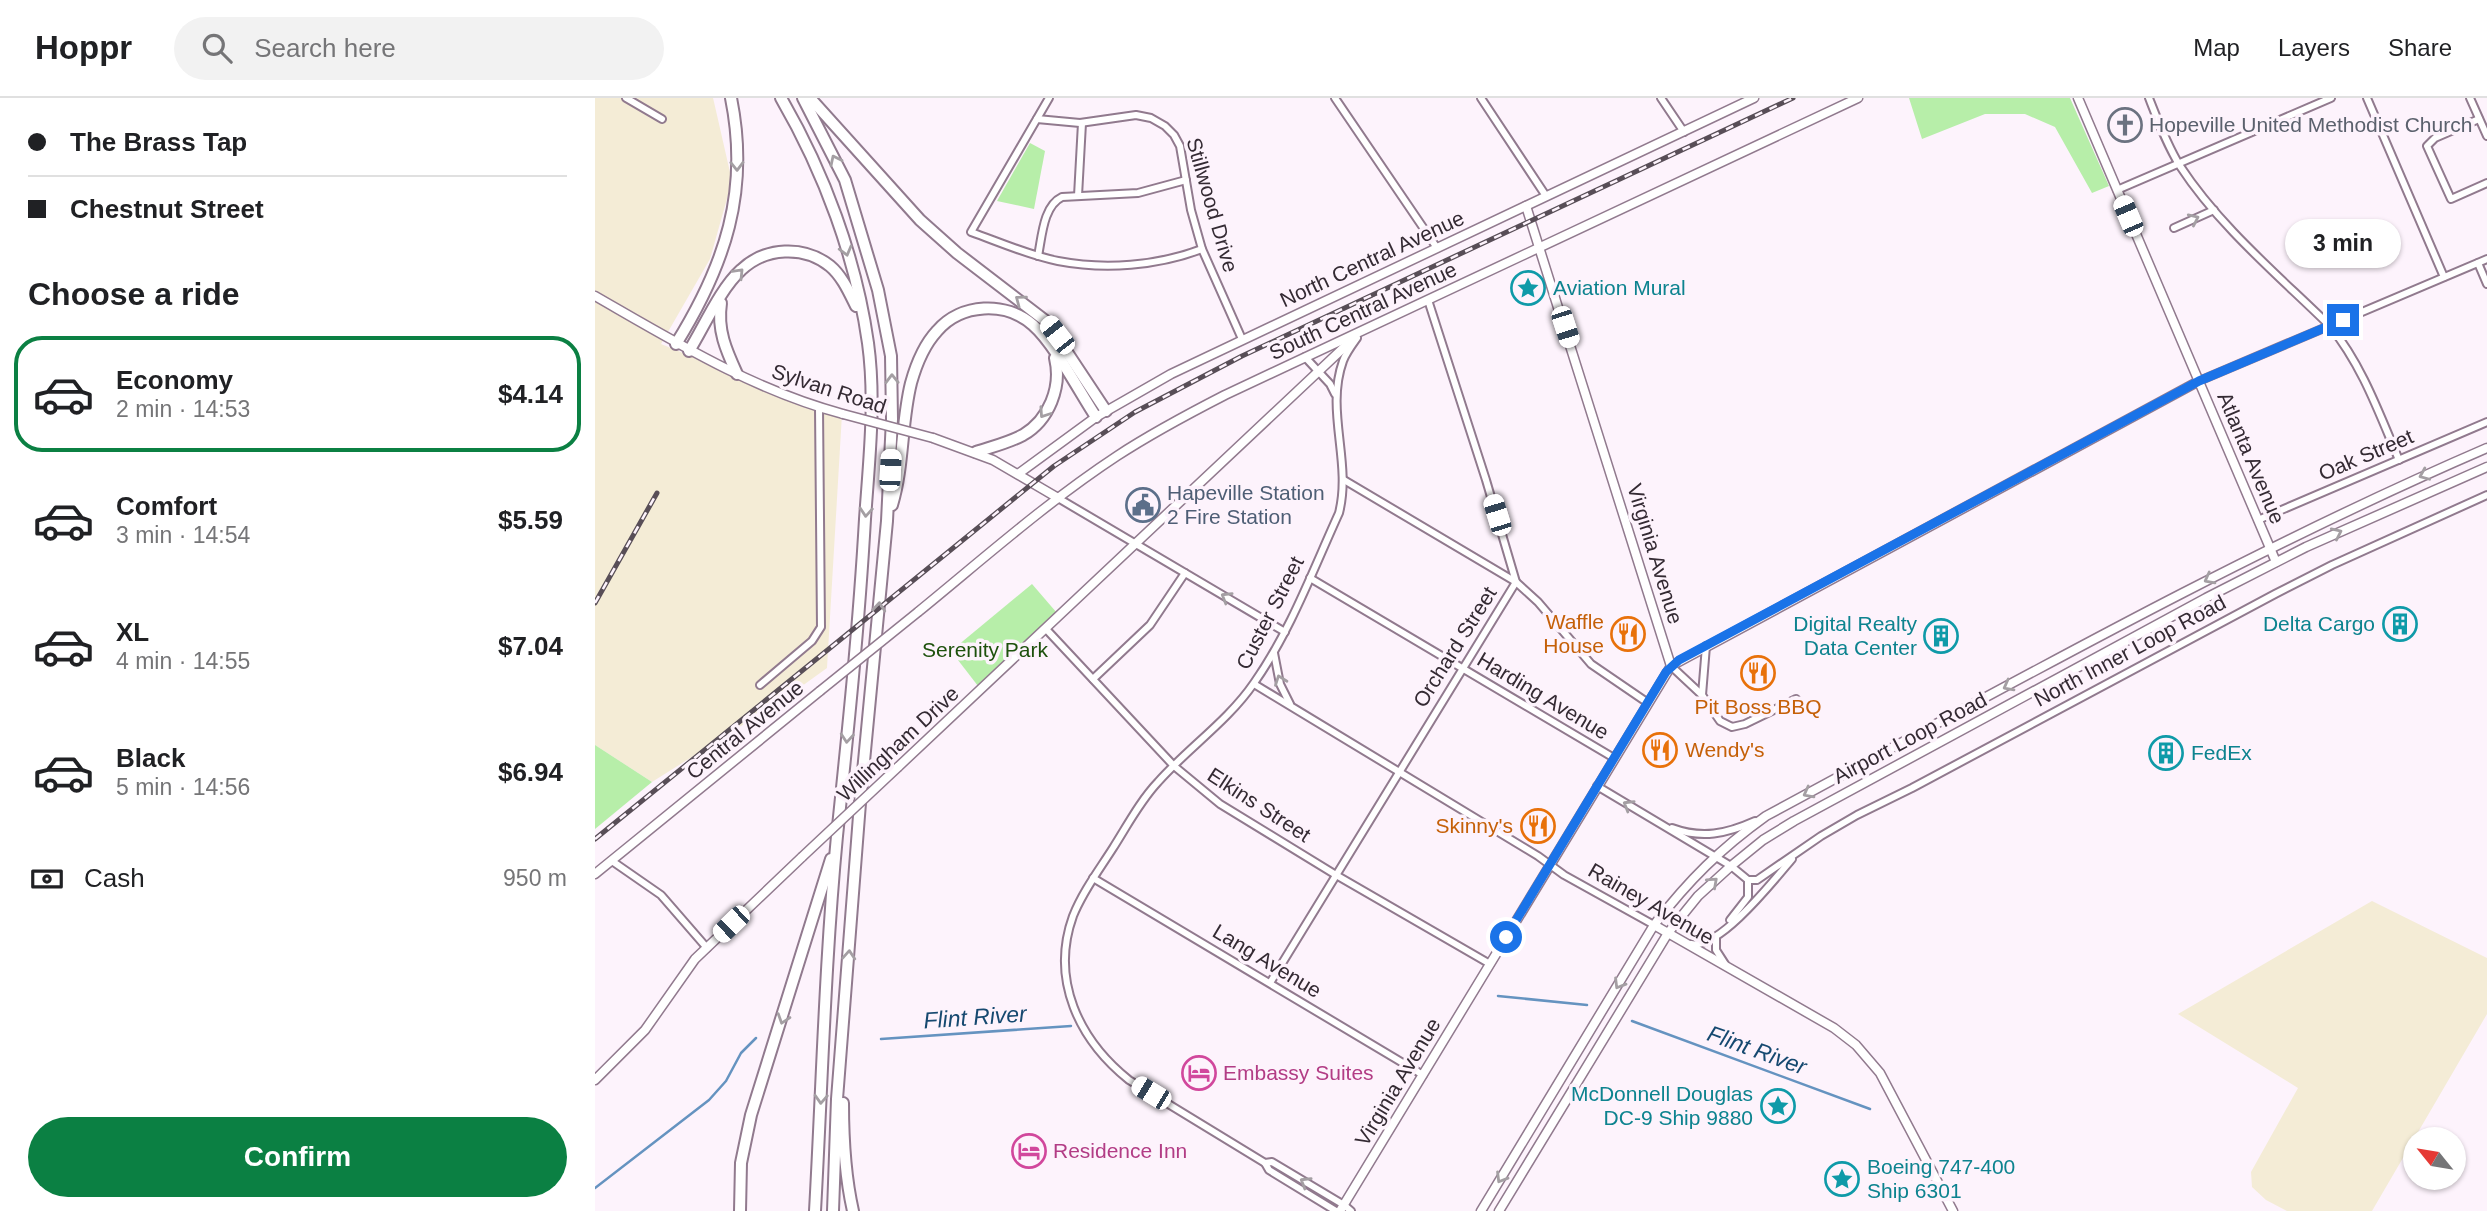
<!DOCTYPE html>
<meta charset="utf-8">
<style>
body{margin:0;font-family:Arial,sans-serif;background:#f2f2f2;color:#202124;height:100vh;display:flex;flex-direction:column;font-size:26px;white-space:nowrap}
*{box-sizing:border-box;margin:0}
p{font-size:23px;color:#757577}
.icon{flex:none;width:38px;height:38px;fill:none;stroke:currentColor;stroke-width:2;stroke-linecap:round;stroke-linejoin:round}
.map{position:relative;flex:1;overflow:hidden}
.drawer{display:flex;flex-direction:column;background:#fff;width:595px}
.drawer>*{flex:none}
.banner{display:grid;align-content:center;height:154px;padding:0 28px;background:#fff}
.needle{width:46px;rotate:300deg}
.fabs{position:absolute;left:1808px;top:1029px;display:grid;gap:14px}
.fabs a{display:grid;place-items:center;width:63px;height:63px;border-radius:50%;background:#fff;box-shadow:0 2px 5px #0004;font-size:35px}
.end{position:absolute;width:32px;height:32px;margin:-16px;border:9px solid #1a73e8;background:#fff;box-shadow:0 0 0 4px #fff}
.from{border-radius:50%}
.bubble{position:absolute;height:49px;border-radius:24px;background:#fff;box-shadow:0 2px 5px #0004;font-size:23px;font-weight:600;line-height:49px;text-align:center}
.car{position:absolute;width:21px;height:42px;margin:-21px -10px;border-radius:9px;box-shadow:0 0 5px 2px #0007;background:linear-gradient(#fff 24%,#345 0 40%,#fff 0 76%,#345 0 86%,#fff 0)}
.banner b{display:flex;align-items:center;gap:24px;height:66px;font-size:26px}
.banner b+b{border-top:2px solid #e0e0e0}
.banner i{width:18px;height:18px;background:#202124}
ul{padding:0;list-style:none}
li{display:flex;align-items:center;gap:21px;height:116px;margin:0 14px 10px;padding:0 14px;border:4px solid transparent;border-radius:28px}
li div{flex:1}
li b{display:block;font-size:26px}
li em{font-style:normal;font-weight:600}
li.current{border-color:#0b8043}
li>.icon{width:63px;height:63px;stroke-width:1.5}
h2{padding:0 28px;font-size:32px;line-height:84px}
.pay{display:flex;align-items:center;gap:18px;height:77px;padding:0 28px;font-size:26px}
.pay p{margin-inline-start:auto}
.primary-button{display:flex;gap:14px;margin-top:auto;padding:14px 28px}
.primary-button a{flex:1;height:80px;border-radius:42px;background:#0b8043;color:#fff;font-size:28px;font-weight:600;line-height:80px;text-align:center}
header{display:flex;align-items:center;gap:42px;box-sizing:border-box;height:98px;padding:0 35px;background:#fff;border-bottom:2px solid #e0e0e0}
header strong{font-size:33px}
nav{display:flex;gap:38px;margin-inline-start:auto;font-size:24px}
.search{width:490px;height:63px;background:#f2f2f2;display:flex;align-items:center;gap:18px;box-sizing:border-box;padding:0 24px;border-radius:38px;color:#757577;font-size:26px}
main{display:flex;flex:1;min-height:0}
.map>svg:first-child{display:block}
.industrial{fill:#f4ecd6}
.green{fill:#b7eea9}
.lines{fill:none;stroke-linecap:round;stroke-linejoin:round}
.stream{stroke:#6593c0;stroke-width:2.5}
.street-casing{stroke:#917a8e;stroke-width:10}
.secondary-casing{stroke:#917a8e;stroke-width:11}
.highway-casing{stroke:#917a8e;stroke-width:14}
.street{stroke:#fff;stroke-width:6}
.secondary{stroke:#fff;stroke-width:8}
.highway{stroke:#fff;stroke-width:10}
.rail-casing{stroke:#584e57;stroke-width:5}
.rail{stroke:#fdf3fc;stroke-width:2.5;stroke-dasharray:8;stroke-linecap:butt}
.secondary-bridge-casing{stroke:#917a8e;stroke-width:11;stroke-linecap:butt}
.secondary-bridge{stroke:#fff;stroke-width:8}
.oneway{stroke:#a49fa3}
.route{stroke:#1a73e8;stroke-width:9}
.labels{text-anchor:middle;stroke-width:7;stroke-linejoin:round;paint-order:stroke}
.worship-label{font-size:21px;fill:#5b616d;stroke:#fdf3fc;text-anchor:start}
.street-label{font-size:21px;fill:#342a33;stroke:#fdf3fc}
.culture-label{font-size:21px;fill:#0d838f;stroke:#fdf3fc;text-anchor:start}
.service-label{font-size:21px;fill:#4e5e75;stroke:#fdf3fc;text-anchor:start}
.food-label{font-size:21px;fill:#c56008;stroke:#fdf3fc;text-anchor:end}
.park-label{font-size:21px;fill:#1d510c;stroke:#fdf3fc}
.hotel-label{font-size:21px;fill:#b23c85;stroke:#fdf3fc;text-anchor:start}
.water-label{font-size:23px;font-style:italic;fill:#164970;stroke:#fdf3fc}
</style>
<header>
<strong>Hoppr</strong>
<div class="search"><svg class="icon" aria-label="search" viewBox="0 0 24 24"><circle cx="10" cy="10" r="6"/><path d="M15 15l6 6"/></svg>Search here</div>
<nav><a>Map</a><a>Layers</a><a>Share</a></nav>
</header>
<main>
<section class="drawer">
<div class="banner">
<b><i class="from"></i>The Brass Tap</b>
<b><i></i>Chestnut Street</b>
</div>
<h2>Choose a ride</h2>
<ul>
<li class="current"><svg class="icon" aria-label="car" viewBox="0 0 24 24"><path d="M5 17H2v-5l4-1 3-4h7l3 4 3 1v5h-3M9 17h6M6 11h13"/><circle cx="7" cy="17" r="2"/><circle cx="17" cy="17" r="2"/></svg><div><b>Economy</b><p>2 min · 14:53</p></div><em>$4.14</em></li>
<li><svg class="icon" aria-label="car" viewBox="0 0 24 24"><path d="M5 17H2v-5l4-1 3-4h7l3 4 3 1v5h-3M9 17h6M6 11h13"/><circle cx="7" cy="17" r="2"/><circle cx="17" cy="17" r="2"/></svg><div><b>Comfort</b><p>3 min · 14:54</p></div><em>$5.59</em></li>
<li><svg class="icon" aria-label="car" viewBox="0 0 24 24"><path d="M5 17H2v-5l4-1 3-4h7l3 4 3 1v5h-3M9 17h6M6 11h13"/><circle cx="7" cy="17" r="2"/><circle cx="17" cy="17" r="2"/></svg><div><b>XL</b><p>4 min · 14:55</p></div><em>$7.04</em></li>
<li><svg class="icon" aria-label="car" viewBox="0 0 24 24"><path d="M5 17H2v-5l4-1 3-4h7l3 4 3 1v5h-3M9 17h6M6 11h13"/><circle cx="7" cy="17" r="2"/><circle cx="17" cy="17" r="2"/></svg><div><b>Black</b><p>5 min · 14:56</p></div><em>$6.94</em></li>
</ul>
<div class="pay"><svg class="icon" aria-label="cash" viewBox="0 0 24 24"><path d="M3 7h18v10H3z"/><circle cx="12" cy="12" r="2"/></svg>Cash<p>950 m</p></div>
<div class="primary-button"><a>Confirm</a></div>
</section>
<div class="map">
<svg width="1892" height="1113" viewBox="0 0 1892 1113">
<rect width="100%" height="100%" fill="#fdf3fc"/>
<g class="industrial">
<path d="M0,0H118L119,4L137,83L115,161L66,246L130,272L221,313L247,316L232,570L189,601L57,684L0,647Z"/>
<path d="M1777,803L1892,860V916L1777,1113H1692L1671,1102L1657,1089L1656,1074L1703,990L1583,916Z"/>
</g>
<g class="green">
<path d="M1314,0H1475L1514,88L1497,95L1460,29L1430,16H1390L1327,41Z"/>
<path d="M435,45L450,53L439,111L402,103Z"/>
<path d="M437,486L462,515L383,588L356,553Z"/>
<path d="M0,647L57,684L0,731Z"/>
</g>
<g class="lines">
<g class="stream">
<path d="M903,898L992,907"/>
<path d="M1037,923L1275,1011"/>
<path d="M286,941L476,928"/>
<path d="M0,1090L114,1002L131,983L146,955L161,940"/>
</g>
<g class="street-casing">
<g id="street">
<path d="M31,0L67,21"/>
<path d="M454,0L376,134C404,144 433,157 463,163C510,172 562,168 607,151"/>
<path d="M740,0L842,150"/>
<path d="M886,0L951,98"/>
<path d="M1066,0L1089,34"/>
<path d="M1554,0C1563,23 1572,47 1585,68C1625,129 1683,177 1735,228C1767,267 1784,315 1804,362"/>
<path d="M1772,0L1849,179"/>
<path d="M1875,0L1892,38"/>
<path d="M442,21L485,25L541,17L556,20L570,28L579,37L585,48L596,112L607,151L647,241"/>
<path d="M1884,21L1840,40L1832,48L1856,101L1892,85"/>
<path d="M1522,92L1736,0"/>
<path d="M483,98L487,25"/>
<path d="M1579,130L1619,112"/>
<path d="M443,158C447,139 448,108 467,99L543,95L591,82"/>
<path d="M1883,165L1892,186"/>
<path d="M710,259L735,286L740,296"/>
<path d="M1604,283L1892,161"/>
<path d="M749,382L921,484L943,504L996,566L1053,605"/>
<path d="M463,400L690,534"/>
<path d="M1663,422L1892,324"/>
<path d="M715,480L1019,660"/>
<path d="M451,531L579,668L625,706L741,777L895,866"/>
<path d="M679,555L685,586L695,606"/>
<path d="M1076,568L1107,597L1125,623L1137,629L1150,626L1201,601"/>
<path d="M498,581L555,527L590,475"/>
<path d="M659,586L943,758L969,777L1059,827"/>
<path d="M165,587L217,543L226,529L224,310"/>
<path d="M1107,597L1111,548"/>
<path d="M1002,688L1136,768L1153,782"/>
<path d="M1077,730C1107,741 1131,736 1160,723"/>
<path d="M17,763L66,797L112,850"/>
<path d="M498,780L828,977"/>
<path d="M1153,782H1162L1226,738L1262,717L1317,690L1680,496L1737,467L1892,397"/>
<path d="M1135,822L1153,799V782"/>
<path d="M1121,840V852L1130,866"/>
<path d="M1096,846C1124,852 1179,782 1197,761"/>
<path d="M675,885L921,484L891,382L833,202"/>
<path d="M670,1065L677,1064L749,1107L756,1113"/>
<path d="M741,1113L674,1072L670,1065L534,982C484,942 455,882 478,818C488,793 504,772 518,750C532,728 545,703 563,684C593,650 633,623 659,585C695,534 718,472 744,415C757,364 730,313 748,263C751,255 757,247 762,240"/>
</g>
</g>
<g class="secondary-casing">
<g id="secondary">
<path d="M1483,0L1681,464"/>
<path d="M931,108L1076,568"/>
<path d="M0,198C80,244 158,292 248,316"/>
<path d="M338,340L398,362L463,400"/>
<path d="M423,376L501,319L576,276L1159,0"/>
<path d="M323,514C388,461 452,404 522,358C557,335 593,316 630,297L1263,0"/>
<path d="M303,669L760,239"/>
<path d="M0,776L225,593"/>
<path d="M1059,827L1239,930L1261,947L1285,975L1358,1113"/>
<path d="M0,982L50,932L100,861L207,759"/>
<path d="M745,1113L1076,568L1604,283"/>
<path d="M886,1113L1059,827C1094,782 1125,751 1171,718C1409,590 1644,457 1892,350"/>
<path d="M904,1113L1073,835L1103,798L1136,768L1168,742L1199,723L1611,500L1711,449L1892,369"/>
</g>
</g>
<g class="highway-casing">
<g id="highway">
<path d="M186,0C229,74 261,160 273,245C281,303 274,363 270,421C264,527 253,633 242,738C230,863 227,988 220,1113"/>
<path d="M208,0L250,82L283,192L296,258L297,321L292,423L265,705L242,1001L238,1113"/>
<path d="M215,0L325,122L362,155L452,224L511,313"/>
<path d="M126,205C122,232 131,252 142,276"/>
<path d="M81,246C130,167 155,93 136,0"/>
<path d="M94,253C109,229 125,191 146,172C170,149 209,147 235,168C247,178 254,194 261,208"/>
<path d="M381,354C396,349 413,345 428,337C454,322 467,289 460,260"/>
<path d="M297,407C309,367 306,325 316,285C321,267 329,247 342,233C366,205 411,203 438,227C459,245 485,295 501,319"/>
<path d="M248,1005C248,1041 250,1078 258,1113"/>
<path d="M145,1113L146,1065L156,1017L236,761"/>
</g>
</g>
<use href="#street" class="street"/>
<use href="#secondary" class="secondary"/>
<use href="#highway" class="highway"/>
<g class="rail-casing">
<g id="rail">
<path d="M0,505L62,395"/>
<path d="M0,741L459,368L540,314L647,258L1198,0"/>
</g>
</g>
<use href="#rail" class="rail"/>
<g class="secondary-bridge-casing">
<g id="secondary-bridge">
<path d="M248,316L338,340"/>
<path d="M225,593L323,514"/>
<path d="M207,759L303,669"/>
</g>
</g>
<use href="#secondary-bridge" class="secondary-bridge"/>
</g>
<defs><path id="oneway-chevron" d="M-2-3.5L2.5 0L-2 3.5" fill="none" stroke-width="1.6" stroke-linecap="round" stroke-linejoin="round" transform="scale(1.75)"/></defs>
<g class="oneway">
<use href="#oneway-chevron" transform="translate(240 62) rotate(-116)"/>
<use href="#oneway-chevron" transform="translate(142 68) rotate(89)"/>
<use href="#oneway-chevron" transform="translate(1599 121) rotate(-25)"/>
<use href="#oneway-chevron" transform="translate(251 153) rotate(75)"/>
<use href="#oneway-chevron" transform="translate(144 175) rotate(-46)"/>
<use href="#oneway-chevron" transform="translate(425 202) rotate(-143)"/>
<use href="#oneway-chevron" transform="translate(297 281) rotate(-91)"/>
<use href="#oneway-chevron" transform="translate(449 315) rotate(124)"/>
<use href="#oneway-chevron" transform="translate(1829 377) rotate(157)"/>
<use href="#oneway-chevron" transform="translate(271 414) rotate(94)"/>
<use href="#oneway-chevron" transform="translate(1742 435) rotate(-25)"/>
<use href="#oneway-chevron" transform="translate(1614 481) rotate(152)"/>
<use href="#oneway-chevron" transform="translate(631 499) rotate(-149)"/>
<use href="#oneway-chevron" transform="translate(284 509) rotate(-85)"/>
<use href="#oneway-chevron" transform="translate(685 582) rotate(-110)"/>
<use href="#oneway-chevron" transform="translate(1413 588) rotate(152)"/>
<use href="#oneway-chevron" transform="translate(252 640) rotate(95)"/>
<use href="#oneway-chevron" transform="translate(1213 695) rotate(152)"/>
<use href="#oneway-chevron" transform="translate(1033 707) rotate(-149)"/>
<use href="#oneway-chevron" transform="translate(1118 784) rotate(-42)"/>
<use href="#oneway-chevron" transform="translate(254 857) rotate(-86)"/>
<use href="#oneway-chevron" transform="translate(1024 886) rotate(121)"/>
<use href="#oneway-chevron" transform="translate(188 921) rotate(108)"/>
<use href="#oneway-chevron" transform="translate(226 1001) rotate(93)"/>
<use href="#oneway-chevron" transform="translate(906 1080) rotate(121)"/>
<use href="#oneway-chevron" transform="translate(710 1084) rotate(-149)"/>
</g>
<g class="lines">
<path class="route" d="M911,839L1071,574L1084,562L1604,283L1748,222"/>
</g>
<defs>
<g id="church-ring" transform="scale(1.75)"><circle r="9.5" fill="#fdf3fc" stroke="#6b7280" stroke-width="1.5"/><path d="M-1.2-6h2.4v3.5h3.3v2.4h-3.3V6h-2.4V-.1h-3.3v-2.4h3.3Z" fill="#6b7280"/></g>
<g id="sight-ring" transform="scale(1.75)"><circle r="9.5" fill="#fdf3fc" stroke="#0f9aa8" stroke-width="1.5"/><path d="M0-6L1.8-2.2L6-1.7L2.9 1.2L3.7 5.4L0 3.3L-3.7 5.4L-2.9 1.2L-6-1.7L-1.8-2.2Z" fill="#0f9aa8"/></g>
<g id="civic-ring" transform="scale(1.75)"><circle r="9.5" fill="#fdf3fc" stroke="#5c6f8a" stroke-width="1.5"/><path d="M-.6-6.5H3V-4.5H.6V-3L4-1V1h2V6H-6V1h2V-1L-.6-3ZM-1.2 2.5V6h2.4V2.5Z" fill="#5c6f8a"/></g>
<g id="building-ring" transform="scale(1.75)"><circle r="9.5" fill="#fdf3fc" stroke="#0f9aa8" stroke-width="1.5"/><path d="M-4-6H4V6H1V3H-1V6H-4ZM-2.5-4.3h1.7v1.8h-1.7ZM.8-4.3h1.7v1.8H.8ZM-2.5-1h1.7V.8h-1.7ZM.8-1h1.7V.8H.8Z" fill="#0f9aa8"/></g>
<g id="restaurant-ring" transform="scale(1.75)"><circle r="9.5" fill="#fdf3fc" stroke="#e8710a" stroke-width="1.5"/><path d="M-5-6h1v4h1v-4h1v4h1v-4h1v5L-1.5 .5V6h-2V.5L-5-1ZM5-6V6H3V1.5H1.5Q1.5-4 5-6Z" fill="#e8710a"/></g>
<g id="hotel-ring" transform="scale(1.75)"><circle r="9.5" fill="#fdf3fc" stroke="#d1479c" stroke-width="1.5"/><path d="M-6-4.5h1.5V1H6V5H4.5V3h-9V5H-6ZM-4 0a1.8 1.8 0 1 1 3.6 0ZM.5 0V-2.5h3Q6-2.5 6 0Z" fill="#d1479c"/></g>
</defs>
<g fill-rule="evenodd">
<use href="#church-ring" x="1530" y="27"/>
<use href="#sight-ring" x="933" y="190"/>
<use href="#civic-ring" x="548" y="407"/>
<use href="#building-ring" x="1805" y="526"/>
<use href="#restaurant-ring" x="1033" y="536"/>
<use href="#building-ring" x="1346" y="538"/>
<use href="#restaurant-ring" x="1163" y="575"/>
<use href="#restaurant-ring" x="1065" y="652"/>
<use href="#building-ring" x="1571" y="655"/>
<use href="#restaurant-ring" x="943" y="728"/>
<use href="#hotel-ring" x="604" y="975"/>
<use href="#sight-ring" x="1183" y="1008"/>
<use href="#hotel-ring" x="434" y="1053"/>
<use href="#sight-ring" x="1247" y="1081"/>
</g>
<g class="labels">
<g class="worship-label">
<text x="1554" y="34">Hopeville United Methodist Church</text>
</g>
<g class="street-label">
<text transform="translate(617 107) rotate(74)" y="7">Stillwood Drive</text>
<text transform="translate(777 161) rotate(-25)" y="7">North Central Avenue</text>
<text transform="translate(768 213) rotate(-25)" y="7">South Central Avenue</text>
<text transform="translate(234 291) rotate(18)" y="7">Sylvan Road</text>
<text transform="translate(1771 357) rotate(-23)" y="7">Oak Street</text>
<text transform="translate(1656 360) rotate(67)" y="7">Atlanta Avenue</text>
<text transform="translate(1060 456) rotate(73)" y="7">Virginia Avenue</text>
<text transform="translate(675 515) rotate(-63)" y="7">Custer Street</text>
<text transform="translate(860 549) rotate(-58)" y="7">Orchard Street</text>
<text transform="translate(1535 553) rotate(-28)" y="7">North Inner Loop Road</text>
<text transform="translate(948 598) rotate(31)" y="7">Harding Avenue</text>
<text transform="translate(150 632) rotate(-39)" y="7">Central Avenue</text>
<text transform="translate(1315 640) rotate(-28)" y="7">Airport Loop Road</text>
<text transform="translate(303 646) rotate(-43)" y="7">Willingham Drive</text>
<text transform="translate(664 707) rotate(33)" y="7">Elkins Street</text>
<text transform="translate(1056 806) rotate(30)" y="7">Rainey Avenue</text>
<text transform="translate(672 863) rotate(31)" y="7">Lang Avenue</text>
<text transform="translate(803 984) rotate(-59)" y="7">Virginia Avenue</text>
</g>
<g class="culture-label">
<text x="958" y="197">Aviation Mural</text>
<text x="1322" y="533" text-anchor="end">Digital Realty<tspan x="1322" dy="24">Data Center</tspan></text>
<text x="1780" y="533" text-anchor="end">Delta Cargo</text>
<text x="1596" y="662">FedEx</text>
<text x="1158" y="1003" text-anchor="end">McDonnell Douglas<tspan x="1158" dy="24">DC-9 Ship 9880</tspan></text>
<text x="1272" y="1076">Boeing 747-400<tspan x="1272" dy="24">Ship 6301</tspan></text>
</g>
<g class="service-label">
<text x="572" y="402">Hapeville Station<tspan x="572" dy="24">2 Fire Station</tspan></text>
</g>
<g class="food-label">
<text x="1009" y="531">Waffle<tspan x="1009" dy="24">House</tspan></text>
<text x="1163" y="616" text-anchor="middle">Pit Boss BBQ</text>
<text x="1090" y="659" text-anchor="start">Wendy's</text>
<text x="918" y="735">Skinny's</text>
</g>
<g class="park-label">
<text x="390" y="559">Serenity Park</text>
</g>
<g class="hotel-label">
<text x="628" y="982">Embassy Suites</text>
<text x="458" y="1060">Residence Inn</text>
</g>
<g class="water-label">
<text transform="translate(380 919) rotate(-4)" y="8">Flint River</text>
<text transform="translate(1162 952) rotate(20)" y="8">Flint River</text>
</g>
</g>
</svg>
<div class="fabs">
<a><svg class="needle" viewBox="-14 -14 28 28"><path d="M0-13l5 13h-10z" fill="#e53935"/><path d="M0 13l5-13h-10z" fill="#757577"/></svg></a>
</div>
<i class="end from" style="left:911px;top:839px"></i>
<i class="end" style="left:1748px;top:222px"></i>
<div class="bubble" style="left:1690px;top:121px;width:116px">3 min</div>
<i class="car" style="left:1533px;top:118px;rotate:337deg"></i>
<i class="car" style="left:970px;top:229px;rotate:162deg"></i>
<i class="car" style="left:462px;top:237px;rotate:322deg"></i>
<i class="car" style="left:295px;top:372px;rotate:3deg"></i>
<i class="car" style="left:902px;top:417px;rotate:343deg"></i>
<i class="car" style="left:136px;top:826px;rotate:226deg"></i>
<i class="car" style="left:556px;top:995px;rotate:301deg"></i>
</div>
</main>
